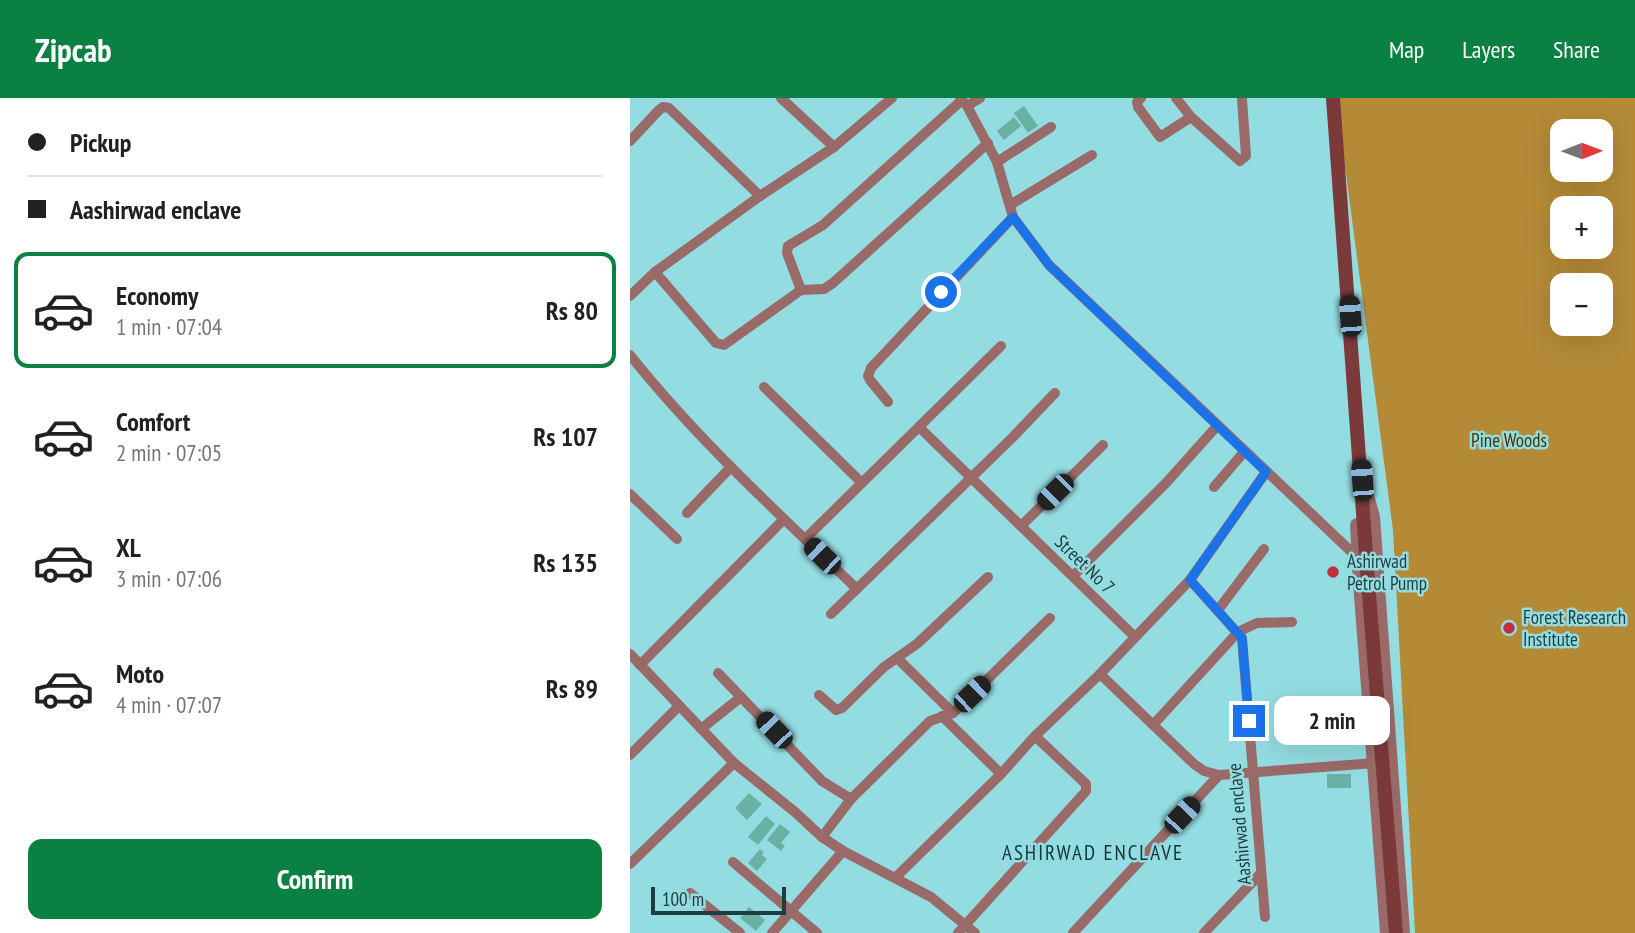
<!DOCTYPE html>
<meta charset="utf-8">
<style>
body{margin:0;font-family:"PT Sans Narrow",sans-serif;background:#f2f2f2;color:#202124;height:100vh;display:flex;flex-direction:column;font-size:26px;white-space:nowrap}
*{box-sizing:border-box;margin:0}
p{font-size:23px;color:#757577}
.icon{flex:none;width:38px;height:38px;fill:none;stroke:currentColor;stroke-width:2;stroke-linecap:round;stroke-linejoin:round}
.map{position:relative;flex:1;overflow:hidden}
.details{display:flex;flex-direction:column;background:#fff;width:630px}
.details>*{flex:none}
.banner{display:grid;align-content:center;height:154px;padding:0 28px;background:#fff}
.needle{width:46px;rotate:89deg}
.controls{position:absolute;left:920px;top:21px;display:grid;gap:14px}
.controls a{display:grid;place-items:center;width:63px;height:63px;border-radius:14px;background:#fff;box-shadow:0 7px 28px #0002;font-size:35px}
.scale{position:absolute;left:21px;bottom:18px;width:135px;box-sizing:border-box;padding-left:7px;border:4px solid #1f3d3f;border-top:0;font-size:19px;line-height:24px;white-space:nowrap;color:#1f3d3f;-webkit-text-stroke:5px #93dce1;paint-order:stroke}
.end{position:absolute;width:32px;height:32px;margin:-16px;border:9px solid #1a73e8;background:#fff;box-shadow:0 0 0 4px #fff}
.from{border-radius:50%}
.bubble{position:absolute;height:49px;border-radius:14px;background:#fff;box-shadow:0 7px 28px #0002;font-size:23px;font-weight:700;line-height:49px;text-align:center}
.car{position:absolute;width:21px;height:42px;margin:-21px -10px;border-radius:9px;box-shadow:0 0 5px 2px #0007;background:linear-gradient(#222 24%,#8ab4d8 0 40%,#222 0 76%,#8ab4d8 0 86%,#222 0)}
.banner b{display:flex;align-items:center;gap:24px;height:66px;font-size:26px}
.banner b+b{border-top:2px solid #e0e0e0}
.banner i{width:18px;height:18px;background:#202124}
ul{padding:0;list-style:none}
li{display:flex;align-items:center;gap:21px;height:116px;margin:0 14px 10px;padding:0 14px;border:4px solid transparent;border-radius:14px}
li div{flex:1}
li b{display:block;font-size:26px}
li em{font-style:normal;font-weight:700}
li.current{border-color:#0b8043}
li>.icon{width:63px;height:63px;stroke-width:1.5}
.action{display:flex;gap:14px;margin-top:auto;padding:14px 28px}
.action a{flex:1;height:80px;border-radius:14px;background:#0b8043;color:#fff;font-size:28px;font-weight:700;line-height:80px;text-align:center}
header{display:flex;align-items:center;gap:42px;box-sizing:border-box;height:98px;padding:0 35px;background:#0b8043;color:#fff}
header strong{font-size:33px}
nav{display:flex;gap:38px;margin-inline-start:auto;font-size:24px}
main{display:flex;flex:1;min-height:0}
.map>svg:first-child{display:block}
.forest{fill:#b48a37;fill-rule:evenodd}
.building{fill:#6ab0a3}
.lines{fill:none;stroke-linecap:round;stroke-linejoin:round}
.minor{stroke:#9a6a68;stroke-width:10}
.tertiary{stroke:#9a6a68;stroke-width:14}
.secondary{stroke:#7c3939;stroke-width:14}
.route{stroke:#1a73e8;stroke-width:9}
.poi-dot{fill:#bf2f3c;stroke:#93dce1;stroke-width:2.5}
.labels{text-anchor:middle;stroke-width:5;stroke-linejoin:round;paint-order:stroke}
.park-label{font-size:19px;fill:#493303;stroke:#93dce1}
.poi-label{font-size:19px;fill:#1f3d3f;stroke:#93dce1;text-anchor:start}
.street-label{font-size:19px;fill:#1f3d3f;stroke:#93dce1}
.neighbourhood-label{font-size:21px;letter-spacing:2px;fill:#0f373a;stroke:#93dce1}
</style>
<header>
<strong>Zipcab</strong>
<nav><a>Map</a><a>Layers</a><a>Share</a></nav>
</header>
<main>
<section class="details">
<div class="banner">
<b><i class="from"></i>Pickup</b>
<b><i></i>Aashirwad enclave</b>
</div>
<ul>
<li class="current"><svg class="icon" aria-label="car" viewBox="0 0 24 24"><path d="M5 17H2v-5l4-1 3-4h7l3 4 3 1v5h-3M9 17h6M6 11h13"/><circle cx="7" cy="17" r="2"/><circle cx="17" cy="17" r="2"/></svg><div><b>Economy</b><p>1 min · 07:04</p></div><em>Rs 80</em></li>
<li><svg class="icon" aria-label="car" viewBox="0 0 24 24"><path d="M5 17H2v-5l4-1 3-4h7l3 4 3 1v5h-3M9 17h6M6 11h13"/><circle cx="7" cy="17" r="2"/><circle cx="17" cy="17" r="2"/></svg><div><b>Comfort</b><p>2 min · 07:05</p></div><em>Rs 107</em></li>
<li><svg class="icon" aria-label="car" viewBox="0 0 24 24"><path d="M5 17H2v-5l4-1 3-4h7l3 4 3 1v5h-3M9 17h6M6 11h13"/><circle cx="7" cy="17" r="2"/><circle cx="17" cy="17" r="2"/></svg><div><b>XL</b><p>3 min · 07:06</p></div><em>Rs 135</em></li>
<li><svg class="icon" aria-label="car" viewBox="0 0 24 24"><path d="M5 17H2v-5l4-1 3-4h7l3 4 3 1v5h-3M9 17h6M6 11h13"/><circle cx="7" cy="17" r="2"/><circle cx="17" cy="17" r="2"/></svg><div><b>Moto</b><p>4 min · 07:07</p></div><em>Rs 89</em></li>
</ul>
<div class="action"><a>Confirm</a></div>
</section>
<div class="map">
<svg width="1005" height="835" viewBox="0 0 1005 835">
<rect width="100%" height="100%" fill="#93dce1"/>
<path class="forest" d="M706,0H1005V835H785L763,432ZM933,33H971V72H933ZM933,110H971V149H933ZM933,187H971V226H933Z"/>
<g class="building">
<path d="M394,8L408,28L398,35L384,15Z"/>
<path d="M384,19L391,28L374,42L367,33Z"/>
<rect x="697" y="676" width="24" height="14"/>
<path d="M119,695L132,706L117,722L105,710Z"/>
<path d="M136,718L145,726L128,747L118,739Z"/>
<path d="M150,726L160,734L151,745L155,748L151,753L137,742Z"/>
<path d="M130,751L134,754L132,757L137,761L127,773L118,765Z"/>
<path d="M119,809L135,822L126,833L110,820Z"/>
</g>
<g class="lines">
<g class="minor">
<path d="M151,0L204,49"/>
<path d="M330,0L337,8L367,64L383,119L419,167L729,461"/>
<path d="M511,0L507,4L508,9L530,39L561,19"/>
<path d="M546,0L561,19L610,63L616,58L612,1"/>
<path d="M337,8L350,0"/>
<path d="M0,43L28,13L33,9L39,10L130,98"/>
<path d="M367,64L421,29"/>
<path d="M380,107L462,57"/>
<path d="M25,174L86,245L94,247L171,192L194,191L203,185L358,45"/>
<path d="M171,192L157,155L158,148L193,127L332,2"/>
<path d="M0,198L25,174L130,98L204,49L262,0"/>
<path d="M0,257C68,342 148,415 227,491"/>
<path d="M134,289L232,385"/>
<path d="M258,304L240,282L238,278L241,270L383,119"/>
<path d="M290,330L505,539"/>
<path d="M584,389L614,354"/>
<path d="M0,396L47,441"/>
<path d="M57,415L100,370"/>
<path d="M391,428L473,347"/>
<path d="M175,441L371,248"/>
<path d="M443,478L536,385L587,328"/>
<path d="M560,482L612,540L635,819"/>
<path d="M588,512L634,451"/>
<path d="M201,516L383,339L425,295"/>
<path d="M0,556L104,665L165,714L192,739L213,753L301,799L345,835"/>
<path d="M268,561L323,615"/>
<path d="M10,567L154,421"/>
<path d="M88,575L111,599"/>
<path d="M470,576L564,666L574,673L589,677L745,665"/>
<path d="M189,597L206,612L212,610L254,569L288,545L358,479"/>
<path d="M312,618L371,676"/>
<path d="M523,627L608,534L627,525L662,524"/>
<path d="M71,631L111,599L192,683L221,701"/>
<path d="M0,657L49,608"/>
<path d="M192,739L221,701L300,623L323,615L420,520"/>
<path d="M103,764L187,835"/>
<path d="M0,766L104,665"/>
<path d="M266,779L371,676L404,639L470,576L560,482L636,374"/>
<path d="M60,795L110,835"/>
<path d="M142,835L213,753"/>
<path d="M328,835L456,693V686L406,639"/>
<path d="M443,835L589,677"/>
<path d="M574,835L631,775"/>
</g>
<g class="tertiary">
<path d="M733,383L743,419L773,835"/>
<path d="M727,427L730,485L757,835"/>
</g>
<path class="secondary" d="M703,0L738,484L766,835"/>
</g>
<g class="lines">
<path class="route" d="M311,194L383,119L419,167L636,374L560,482L612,540L619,623"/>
</g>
<g class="poi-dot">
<circle cx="703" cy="474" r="7"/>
<circle cx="879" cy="530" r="7"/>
</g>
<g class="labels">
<g class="park-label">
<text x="879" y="349">Pine Woods</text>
</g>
<g class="poi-label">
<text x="717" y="470">Ashirwad<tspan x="717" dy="22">Petrol Pump</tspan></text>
<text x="893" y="526">Forest Research<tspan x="893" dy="22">Institute</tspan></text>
</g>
<g class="street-label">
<text transform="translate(455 466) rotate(44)" y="7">Street No 7</text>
<text transform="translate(609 726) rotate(-95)" y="7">Aashirwad enclave</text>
</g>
<g class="neighbourhood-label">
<text x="463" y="762">ASHIRWAD ENCLAVE</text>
</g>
</g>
</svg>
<div class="controls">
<a><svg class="needle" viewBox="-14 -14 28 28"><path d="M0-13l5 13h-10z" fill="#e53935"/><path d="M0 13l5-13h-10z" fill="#757577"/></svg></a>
<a>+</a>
<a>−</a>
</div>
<div class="scale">100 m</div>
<i class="end from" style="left:311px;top:194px"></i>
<i class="end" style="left:619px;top:623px"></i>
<div class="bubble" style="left:644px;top:598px;width:116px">2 min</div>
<i class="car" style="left:720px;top:218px;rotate:356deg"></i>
<i class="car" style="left:732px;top:382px;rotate:356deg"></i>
<i class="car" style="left:425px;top:394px;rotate:225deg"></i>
<i class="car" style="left:192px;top:458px;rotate:314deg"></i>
<i class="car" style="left:342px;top:596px;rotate:46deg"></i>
<i class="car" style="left:144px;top:632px;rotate:316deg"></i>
<i class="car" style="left:552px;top:717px;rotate:43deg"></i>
</div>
</main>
